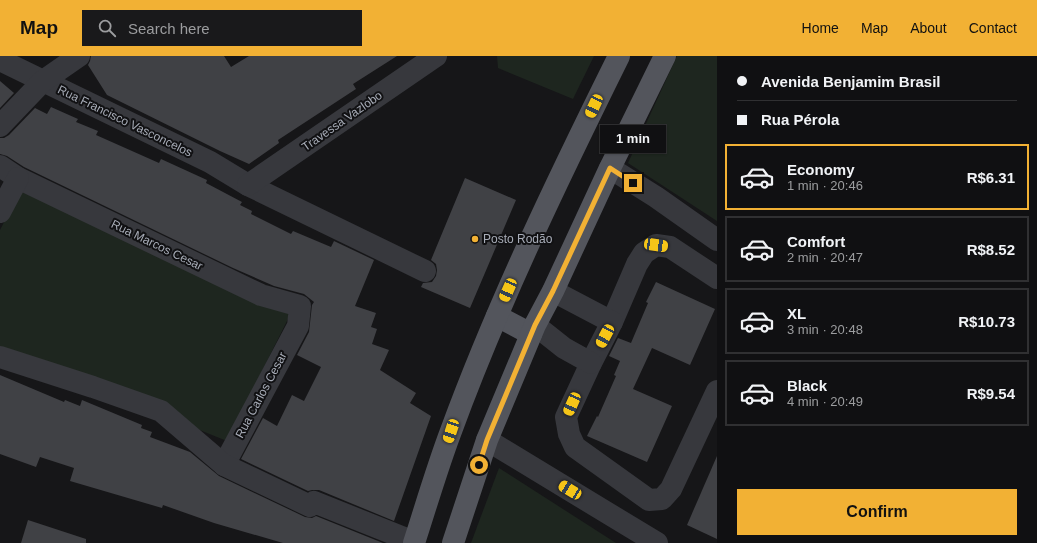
<!DOCTYPE html>
<meta charset="utf-8">
<style>
body{margin:0;font-family:Arial,sans-serif;background:#19191b;color:#f1f3f6;height:100vh;display:flex;flex-direction:column;font-size:15px;white-space:nowrap}
*{box-sizing:border-box;margin:0}
p{font-size:13px;color:#9c9d9f}
.icon{flex:none;width:22px;height:22px;fill:none;stroke:currentColor;stroke-width:2;stroke-linecap:round;stroke-linejoin:round}
.map{position:relative;flex:1;overflow:hidden}
.panel{display:flex;flex-direction:column;background:#101012;width:320px}
.panel>*{flex:none}
.hud{display:grid;align-content:center;height:88px;padding:0 20px;background:#101012}
.end{position:absolute;width:18px;height:18px;margin:-9px;border:5px solid #f2b134;background:#111;box-shadow:0 0 0 2px #111}
.from{border-radius:50%}
.bubble{position:absolute;height:28px;border-radius:0px;background:#101012;box-shadow:0 1px 3px #0004,0 0 0 1px #303032;font-size:13px;font-weight:700;line-height:28px;text-align:center}
.car{position:absolute;width:12px;height:24px;margin:-12px -6px;border-radius:5px;box-shadow:0 0 3px 1px #0007;background:linear-gradient(#f5c518 24%,#345 0 40%,#f5c518 0 76%,#345 0 86%,#f5c518 0)}
.hud b{display:flex;align-items:center;gap:14px;height:38px;font-size:15px}
.hud b+b{border-top:1px solid #303032}
.hud i{width:10px;height:10px;background:#f1f3f6}
ul{padding:0;list-style:none}
li{display:flex;align-items:center;gap:12px;height:66px;margin:0 8px 6px;padding:0 12px;border:2px solid #303032;border-radius:0px}
li div{flex:1}
li b{display:block;font-size:15px}
li em{font-style:normal;font-weight:700}
li.on{border-color:#f2b134}
li>.icon{width:36px;height:36px;stroke-width:1.5}
.button{display:flex;gap:8px;margin-top:auto;padding:8px 20px}
.button a{flex:1;height:46px;border-radius:0px;background:#f2b134;color:#111;font-size:16px;font-weight:700;line-height:46px;text-align:center}
header{display:flex;align-items:center;gap:24px;box-sizing:border-box;height:56px;padding:0 20px;background:#f2b134;color:#111}
header strong{font-size:19px}
nav{display:flex;gap:22px;margin-inline-start:auto;font-size:14px}
.search{width:280px;height:36px;background:#19191b;display:flex;align-items:center;gap:10px;box-sizing:border-box;padding:0 14px;border-radius:0px;color:#9c9d9f;font-size:15px}
main{display:flex;flex:1;min-height:0}
.map>svg:first-child{display:block}
.green{fill:#1e261f}
.building{fill:#404145}
.lines{fill:none;stroke-linecap:round;stroke-linejoin:round}
.minor{stroke:#37383d;stroke-width:22}
.major{stroke:#53555c;stroke-width:22}
.route{stroke:#f2b134;stroke-width:5}
.poi-dot{fill:#f2b134;stroke:#111113;stroke-width:1.5}
.labels{text-anchor:middle;stroke-width:4;stroke-linejoin:round;paint-order:stroke}
.street-label{font-size:12px;fill:#a8adb8;stroke:#111113}
.poi-label{font-size:12px;fill:#a8adb8;stroke:#111113;text-anchor:start}
</style>
<header>
<strong>Map</strong>
<div class="search"><svg class="icon" aria-label="search" viewBox="0 0 24 24"><circle cx="10" cy="10" r="6"/><path d="M15 15l6 6"/></svg>Search here</div>
<nav><a>Home</a><a>Map</a><a>About</a><a>Contact</a></nav>
</header>
<main>
<div class="map">
<svg width="717" height="487" viewBox="0 0 717 487">
<rect width="100%" height="100%" fill="#161618"/>
<g class="green">
<path d="M497,0H594L573,43L498,12Z"/>
<path d="M677,0H717V165L628,107Z"/>
<path d="M20,135L291,257L227,385L0,294V174Z"/>
<path d="M499,412L616,487H471Z"/>
</g>
<g class="building">
<path d="M91,0H224L231,11L249,0H397L353,28L356,33L278,84L279,87L249,108L220,95L107,39L88,9L90,5Z"/>
<path d="M0,25L14,37L0,52Z"/>
<path d="M51,51L78,63L76,66L98,75L96,79L159,107L161,103L207,124L206,127L242,146L240,149L252,155L251,158L291,178L293,175L331,191L334,185L374,204L355,250L376,257L371,271L377,273L372,288L389,294L380,314L416,337L410,347L431,360L394,465L319,434H312L308,435L241,403L263,362L277,370L292,339L304,345L321,311L297,299L309,276L312,249L314,246L304,238L274,230L233,212L24,111L7,100L0,98V82H4L9,79L35,52L47,58Z"/>
<path d="M465,122L516,144L470,252L421,231L423,227L432,226L436,220L437,214L436,208L431,204Z"/>
<path d="M656,226L715,253L690,309L652,292L633,333L672,350L647,406L587,380L597,360L598,361L616,320L614,319L620,305L609,300L618,282L631,287L648,247L646,246Z"/>
<path d="M0,319L64,346L65,344L80,350L82,344L142,369L141,372L152,376L150,381L190,396L219,420L305,461L312,462L316,460L383,487H283L214,467L163,449L162,452L70,425L74,412L40,401L36,411L0,398Z"/>
<path d="M717,400V483L687,469Z"/>
<path d="M28,464L86,483V487H21Z"/>
</g>
<g class="lines">
<g class="minor">
<path d="M0,4L210,106L248,129L425,215"/>
<path d="M0,70L43,25L79,0"/>
<path d="M0,110L18,122L261,239L300,250L298,270L224,409"/>
<path d="M610,112L656,141L717,184"/>
<path d="M248,129L436,0"/>
<path d="M0,156L18,122"/>
<path d="M717,222L670,191L656,189L644,197L637,208L612,266L591,307L566,361L569,378L575,391L649,444L662,443L671,433L717,335"/>
<path d="M553,235L612,266"/>
<path d="M535,269L564,292L591,307"/>
<path d="M0,301L93,331L161,355L224,409L310,450L314,446L414,486"/>
<path d="M487,384L657,487"/>
</g>
<g class="major">
<path d="M497,260L531,278"/>
<path d="M414,487C426,450 437,412 451,375C498,247 558,123 619,0"/>
<path d="M453,487L487,384L535,269L553,235L610,112L665,0"/>
</g>
</g>
<g class="lines">
<path class="route" d="M479,409L487,384L535,269L553,235L610,112L633,127"/>
</g>
<circle class="poi-dot" cx="475" cy="183" r="4"/>
<g class="labels">
<g class="street-label">
<text transform="translate(125 65) rotate(26)" y="4">Rua Francisco Vasconcelos</text>
<text transform="translate(342 65) rotate(-35)" y="4">Travessa Vazlobo</text>
<text transform="translate(157 189) rotate(26)" y="4">Rua Marcos Cesar</text>
<text transform="translate(261 339) rotate(-62)" y="4">Rua Carlos Cesar</text>
</g>
<g class="poi-label">
<text x="483" y="187">Posto Rodão</text>
</g>
</g>
</svg>
<i class="end from" style="left:479px;top:409px"></i>
<i class="end" style="left:633px;top:127px"></i>
<div class="bubble" style="left:600px;top:69px;width:66px">1 min</div>
<i class="car" style="left:594px;top:50px;rotate:205deg"></i>
<i class="car" style="left:656px;top:189px;rotate:98deg"></i>
<i class="car" style="left:508px;top:234px;rotate:204deg"></i>
<i class="car" style="left:605px;top:280px;rotate:208deg"></i>
<i class="car" style="left:572px;top:348px;rotate:204deg"></i>
<i class="car" style="left:451px;top:375px;rotate:198deg"></i>
<i class="car" style="left:570px;top:434px;rotate:301deg"></i>
</div>
<section class="panel">
<div class="hud">
<b><i class="from"></i>Avenida Benjamim Brasil</b>
<b><i></i>Rua Pérola</b>
</div>
<ul>
<li class="on"><svg class="icon" aria-label="car" viewBox="0 0 24 24"><path d="M5 17H2v-5l4-1 3-4h7l3 4 3 1v5h-3M9 17h6M6 11h13"/><circle cx="7" cy="17" r="2"/><circle cx="17" cy="17" r="2"/></svg><div><b>Economy</b><p>1 min · 20:46</p></div><em>R$6.31</em></li>
<li><svg class="icon" aria-label="car" viewBox="0 0 24 24"><path d="M5 17H2v-5l4-1 3-4h7l3 4 3 1v5h-3M9 17h6M6 11h13"/><circle cx="7" cy="17" r="2"/><circle cx="17" cy="17" r="2"/></svg><div><b>Comfort</b><p>2 min · 20:47</p></div><em>R$8.52</em></li>
<li><svg class="icon" aria-label="car" viewBox="0 0 24 24"><path d="M5 17H2v-5l4-1 3-4h7l3 4 3 1v5h-3M9 17h6M6 11h13"/><circle cx="7" cy="17" r="2"/><circle cx="17" cy="17" r="2"/></svg><div><b>XL</b><p>3 min · 20:48</p></div><em>R$10.73</em></li>
<li><svg class="icon" aria-label="car" viewBox="0 0 24 24"><path d="M5 17H2v-5l4-1 3-4h7l3 4 3 1v5h-3M9 17h6M6 11h13"/><circle cx="7" cy="17" r="2"/><circle cx="17" cy="17" r="2"/></svg><div><b>Black</b><p>4 min · 20:49</p></div><em>R$9.54</em></li>
</ul>
<div class="button"><a>Confirm</a></div>
</section>
</main>
